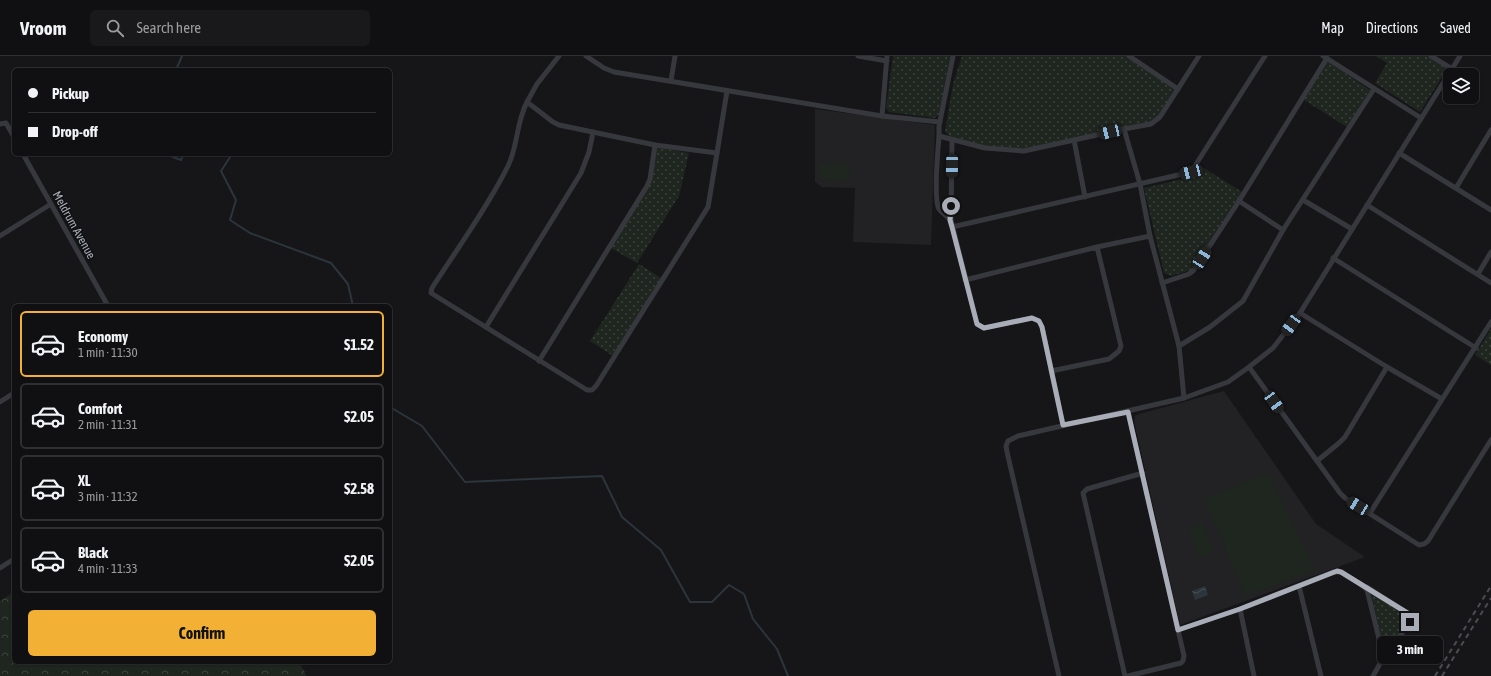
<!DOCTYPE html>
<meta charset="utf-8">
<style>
body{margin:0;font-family:"Asap Condensed",sans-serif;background:#19191b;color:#f1f3f6;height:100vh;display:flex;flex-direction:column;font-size:15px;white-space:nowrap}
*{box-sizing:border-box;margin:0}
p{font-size:13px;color:#9c9d9f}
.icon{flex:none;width:22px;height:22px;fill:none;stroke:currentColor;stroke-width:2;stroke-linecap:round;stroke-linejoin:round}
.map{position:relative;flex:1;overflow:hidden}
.panel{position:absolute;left:12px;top:248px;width:380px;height:360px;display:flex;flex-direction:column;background:#101012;border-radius:6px;box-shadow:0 1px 3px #0004,0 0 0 1px #303032}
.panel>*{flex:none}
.banner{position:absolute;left:12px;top:12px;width:380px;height:88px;border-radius:6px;box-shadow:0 1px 3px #0004,0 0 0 1px #303032;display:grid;align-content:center;height:88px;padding:0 16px;background:#101012}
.tools{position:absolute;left:1443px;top:12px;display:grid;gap:8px}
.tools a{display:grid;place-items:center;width:36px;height:36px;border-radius:6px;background:#101012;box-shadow:0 1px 3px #0004,0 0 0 1px #303032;font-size:20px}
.end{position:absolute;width:18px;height:18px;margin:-9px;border:5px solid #a8adb8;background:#111;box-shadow:0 0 0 2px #111}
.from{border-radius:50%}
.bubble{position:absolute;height:28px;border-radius:6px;background:#101012;box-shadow:0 1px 3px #0004,0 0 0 1px #303032;font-size:13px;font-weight:700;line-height:28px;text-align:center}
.car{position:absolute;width:12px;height:24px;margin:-12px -6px;border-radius:5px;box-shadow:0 0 3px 1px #0007;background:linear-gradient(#222 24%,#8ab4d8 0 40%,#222 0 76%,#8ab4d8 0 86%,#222 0)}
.banner b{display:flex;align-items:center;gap:14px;height:38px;font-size:15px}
.banner b+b{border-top:1px solid #303032}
.banner i{width:10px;height:10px;background:#f1f3f6}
ul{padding:7px 0 0;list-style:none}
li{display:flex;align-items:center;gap:12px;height:66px;margin:0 8px 6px;padding:0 8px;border:2px solid #303032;border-radius:6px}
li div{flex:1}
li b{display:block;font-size:15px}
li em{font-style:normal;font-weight:700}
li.selected{border-color:#f2b134}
li>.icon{width:36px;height:36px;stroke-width:1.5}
.primary-button{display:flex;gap:8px;margin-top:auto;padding:8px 16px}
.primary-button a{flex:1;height:46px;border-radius:6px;background:#f2b134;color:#111;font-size:16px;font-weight:700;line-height:46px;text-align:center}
header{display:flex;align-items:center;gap:24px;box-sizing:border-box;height:56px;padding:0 20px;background:#101012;border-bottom:1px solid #303032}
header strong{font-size:19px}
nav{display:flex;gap:22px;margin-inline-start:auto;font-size:14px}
.search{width:280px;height:36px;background:#19191b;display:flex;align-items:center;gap:10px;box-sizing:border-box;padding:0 14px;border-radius:6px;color:#9c9d9f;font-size:15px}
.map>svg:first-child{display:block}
.built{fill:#222225}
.grass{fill:url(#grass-dots)}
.forest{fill:url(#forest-crowns)}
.pitch{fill:#1e261f}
.water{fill:url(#water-waves)}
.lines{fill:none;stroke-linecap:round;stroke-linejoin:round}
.stream{stroke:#2c353c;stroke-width:2}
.minor{stroke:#37383d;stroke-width:5}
.rail{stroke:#4a4c52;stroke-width:2;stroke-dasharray:5 4;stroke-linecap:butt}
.route{stroke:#a8adb8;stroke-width:5}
.labels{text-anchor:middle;stroke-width:3;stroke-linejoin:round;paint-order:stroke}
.street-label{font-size:12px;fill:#a8adb8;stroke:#111113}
</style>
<header>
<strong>Vroom</strong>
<div class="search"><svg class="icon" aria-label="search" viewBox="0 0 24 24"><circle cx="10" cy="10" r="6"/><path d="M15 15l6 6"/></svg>Search here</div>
<nav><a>Map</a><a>Directions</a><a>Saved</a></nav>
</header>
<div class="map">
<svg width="1491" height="620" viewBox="0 0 1491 620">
<defs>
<pattern id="grass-dots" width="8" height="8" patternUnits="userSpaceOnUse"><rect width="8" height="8" fill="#1e261f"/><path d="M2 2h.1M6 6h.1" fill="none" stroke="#3c433d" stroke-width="1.8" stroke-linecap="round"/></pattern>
<pattern id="forest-crowns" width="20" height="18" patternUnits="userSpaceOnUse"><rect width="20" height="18" fill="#1e261f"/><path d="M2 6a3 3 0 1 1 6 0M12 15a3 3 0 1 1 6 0" fill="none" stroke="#3c433d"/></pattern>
<pattern id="water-waves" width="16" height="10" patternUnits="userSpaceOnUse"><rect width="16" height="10" fill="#2c353c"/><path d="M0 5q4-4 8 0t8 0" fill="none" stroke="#485056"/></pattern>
</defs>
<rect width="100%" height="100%" fill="#161618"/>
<g class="built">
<path d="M815,53L935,69L931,189L853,186L855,132L822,131L815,126Z"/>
<path d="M1224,335L1316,468L1365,501L1180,569L1134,365L1135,360L1139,358Z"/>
</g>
<g class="grass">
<path d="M893,0H950L939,58L935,62L889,56L886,52Z"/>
<path d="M962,0H1126L1177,33L1159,60L1151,66L1024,94L985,91L952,82L945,76L953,28Z"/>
<path d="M1376,0H1427L1447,13L1420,56L1375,27L1387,7Z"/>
<path d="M1327,5L1370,34L1347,71L1304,44Z"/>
<path d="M657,91L689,97L679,140L637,207L611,192L644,139Z"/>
<path d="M1202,111L1242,136L1191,214L1171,220L1164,217L1144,132L1195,120Z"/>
<path d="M639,208L661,222L613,300L590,285Z"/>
<path d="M1491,273V309L1475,299Z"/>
<path d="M1370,535L1406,559L1408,566L1385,598Z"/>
</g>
<path class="forest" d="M14,536V606H299L307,620H0V545Z"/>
<g class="pitch">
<path d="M820,107L850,108L849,124L819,123Z"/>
<path d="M1269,417L1315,515L1245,540L1204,442Z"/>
<path d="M1203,467L1214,497L1199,502L1188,473Z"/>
</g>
<path class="water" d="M1205,530L1208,539L1195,544L1192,535Z"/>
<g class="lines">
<g class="stream">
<path d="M176,14L182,0"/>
<path d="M165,98L181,104L184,98"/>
<path d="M232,98L221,115L236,144L230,164L250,177L331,207L348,228L353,250"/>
<path d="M390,351L422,370L465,426L602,420L622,461L661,494L690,546H712L729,529L744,538L753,563L777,593L788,620"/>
</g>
<g class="minor">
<path d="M559,0L537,28L527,46L553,66L559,69L655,89L717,97L727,35"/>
<path d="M586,0L604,12L614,16L882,60L940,66"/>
<path d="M858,0L887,5"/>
<path d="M1129,0L1178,33"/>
<path d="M1323,0L1421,62"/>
<path d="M1431,0L1452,13"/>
<path d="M671,25L675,0"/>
<path d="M527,46C516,67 518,90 508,110C487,152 457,193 432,232L431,237L587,334H592L596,330L708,151L717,97"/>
<path d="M882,60L887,0"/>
<path d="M0,68L6,67L14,81"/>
<path d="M1124,73L1151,68L1160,61L1199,0"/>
<path d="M939,80V70L953,0"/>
<path d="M1074,84L1085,141"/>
<path d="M1399,97L1491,154"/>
<path d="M23,98L108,250"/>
<path d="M1456,132L1491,74"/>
<path d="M1303,144L1352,173"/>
<path d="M1239,145L1283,174"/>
<path d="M1367,149L1491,227"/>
<path d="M951,164L952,84"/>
<path d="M952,171L1191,116L1265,0"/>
<path d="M0,180L51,148"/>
<path d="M1097,191L1150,180"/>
<path d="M1333,202L1476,292"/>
<path d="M1478,218L1491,196"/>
<path d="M965,224L1097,191L1121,290L1119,295L1109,303L1051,315"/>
<path d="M1162,227L1189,218L1194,214L1239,145L1327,2"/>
<path d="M1300,257L1387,311L1442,343"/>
<path d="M486,271L581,117L589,96L593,76"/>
<path d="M1179,290L1210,271L1243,245L1283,174L1374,33"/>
<path d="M539,305L647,130L650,123L655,89"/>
<path d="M1249,311L1340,437L1345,442L1419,489L1424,488L1428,485L1491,384"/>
<path d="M0,346L14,337"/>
<path d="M1128,356L1184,600L1183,605L1181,607L1128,620"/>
<path d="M1063,369L1042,271L1039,265L1032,262L984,272L977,268L951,164C947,160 942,157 939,153C933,143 938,94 939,80L985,92L1024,95L1124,73L1140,128L1150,180L1179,290L1184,342"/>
<path d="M1317,405L1339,387L1345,381L1387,311"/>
<path d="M1370,457L1491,266"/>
<path d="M0,512L14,503"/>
<path d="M1299,530L1321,620"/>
<path d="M1367,531L1409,558L1410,562V566L1382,605"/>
<path d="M1240,553L1254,620"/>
<path d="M1178,574L1240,553L1333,516H1341L1362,529L1367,534L1382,595L1381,606L1373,620"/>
<path d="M1059,620L1007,396L1006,390L1008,385L1018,380L1184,342L1228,326L1249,311L1273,292L1300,257L1460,0"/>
<path d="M1125,620L1083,437L1087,433L1143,417"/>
</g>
<g class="rail">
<path d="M1435,620L1491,530"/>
<path d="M1442,620L1491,542"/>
</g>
</g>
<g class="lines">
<path class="route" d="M951,150L950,164L952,171L977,268L984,272L1032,262L1039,265L1042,271L1063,369L1128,356L1178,574L1240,553L1337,515L1341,516L1362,529L1409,558L1410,566"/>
</g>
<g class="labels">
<g class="street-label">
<text transform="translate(74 169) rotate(61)" y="4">Meldrum Avenue</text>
</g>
</g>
</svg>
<div class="tools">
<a><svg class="icon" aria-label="layers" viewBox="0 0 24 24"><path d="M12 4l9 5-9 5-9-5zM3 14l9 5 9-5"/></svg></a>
</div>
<i class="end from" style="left:951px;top:150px"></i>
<i class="end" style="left:1410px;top:566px"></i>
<div class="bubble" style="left:1377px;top:580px;width:66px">3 min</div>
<i class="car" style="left:1110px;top:76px;rotate:257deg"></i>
<i class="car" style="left:952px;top:110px;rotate:181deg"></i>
<i class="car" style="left:1191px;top:116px;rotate:256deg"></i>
<i class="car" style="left:1202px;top:202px;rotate:33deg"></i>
<i class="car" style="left:1291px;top:269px;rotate:216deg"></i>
<i class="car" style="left:1274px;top:346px;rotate:144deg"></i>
<i class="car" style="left:1358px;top:450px;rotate:301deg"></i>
<div class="banner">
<b><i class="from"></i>Pickup</b>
<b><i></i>Drop-off</b>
</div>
<section class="panel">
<ul>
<li class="selected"><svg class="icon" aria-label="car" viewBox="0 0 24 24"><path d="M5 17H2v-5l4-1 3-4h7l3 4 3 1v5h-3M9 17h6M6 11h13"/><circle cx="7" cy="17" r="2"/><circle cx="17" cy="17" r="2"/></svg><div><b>Economy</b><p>1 min · 11:30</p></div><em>$1.52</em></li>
<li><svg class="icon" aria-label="car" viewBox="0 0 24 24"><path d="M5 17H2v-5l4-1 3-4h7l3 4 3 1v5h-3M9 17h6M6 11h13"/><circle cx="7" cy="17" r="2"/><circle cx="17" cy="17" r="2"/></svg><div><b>Comfort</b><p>2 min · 11:31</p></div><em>$2.05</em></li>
<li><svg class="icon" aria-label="car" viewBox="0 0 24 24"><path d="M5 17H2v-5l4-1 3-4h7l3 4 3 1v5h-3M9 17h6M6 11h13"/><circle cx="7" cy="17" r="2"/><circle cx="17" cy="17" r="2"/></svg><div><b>XL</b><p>3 min · 11:32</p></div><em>$2.58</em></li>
<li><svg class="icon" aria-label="car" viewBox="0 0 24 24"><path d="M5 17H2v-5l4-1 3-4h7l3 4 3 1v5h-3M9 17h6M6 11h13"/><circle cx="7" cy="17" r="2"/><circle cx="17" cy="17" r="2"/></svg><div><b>Black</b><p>4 min · 11:33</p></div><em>$2.05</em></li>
</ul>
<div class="primary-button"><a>Confirm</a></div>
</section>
</div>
